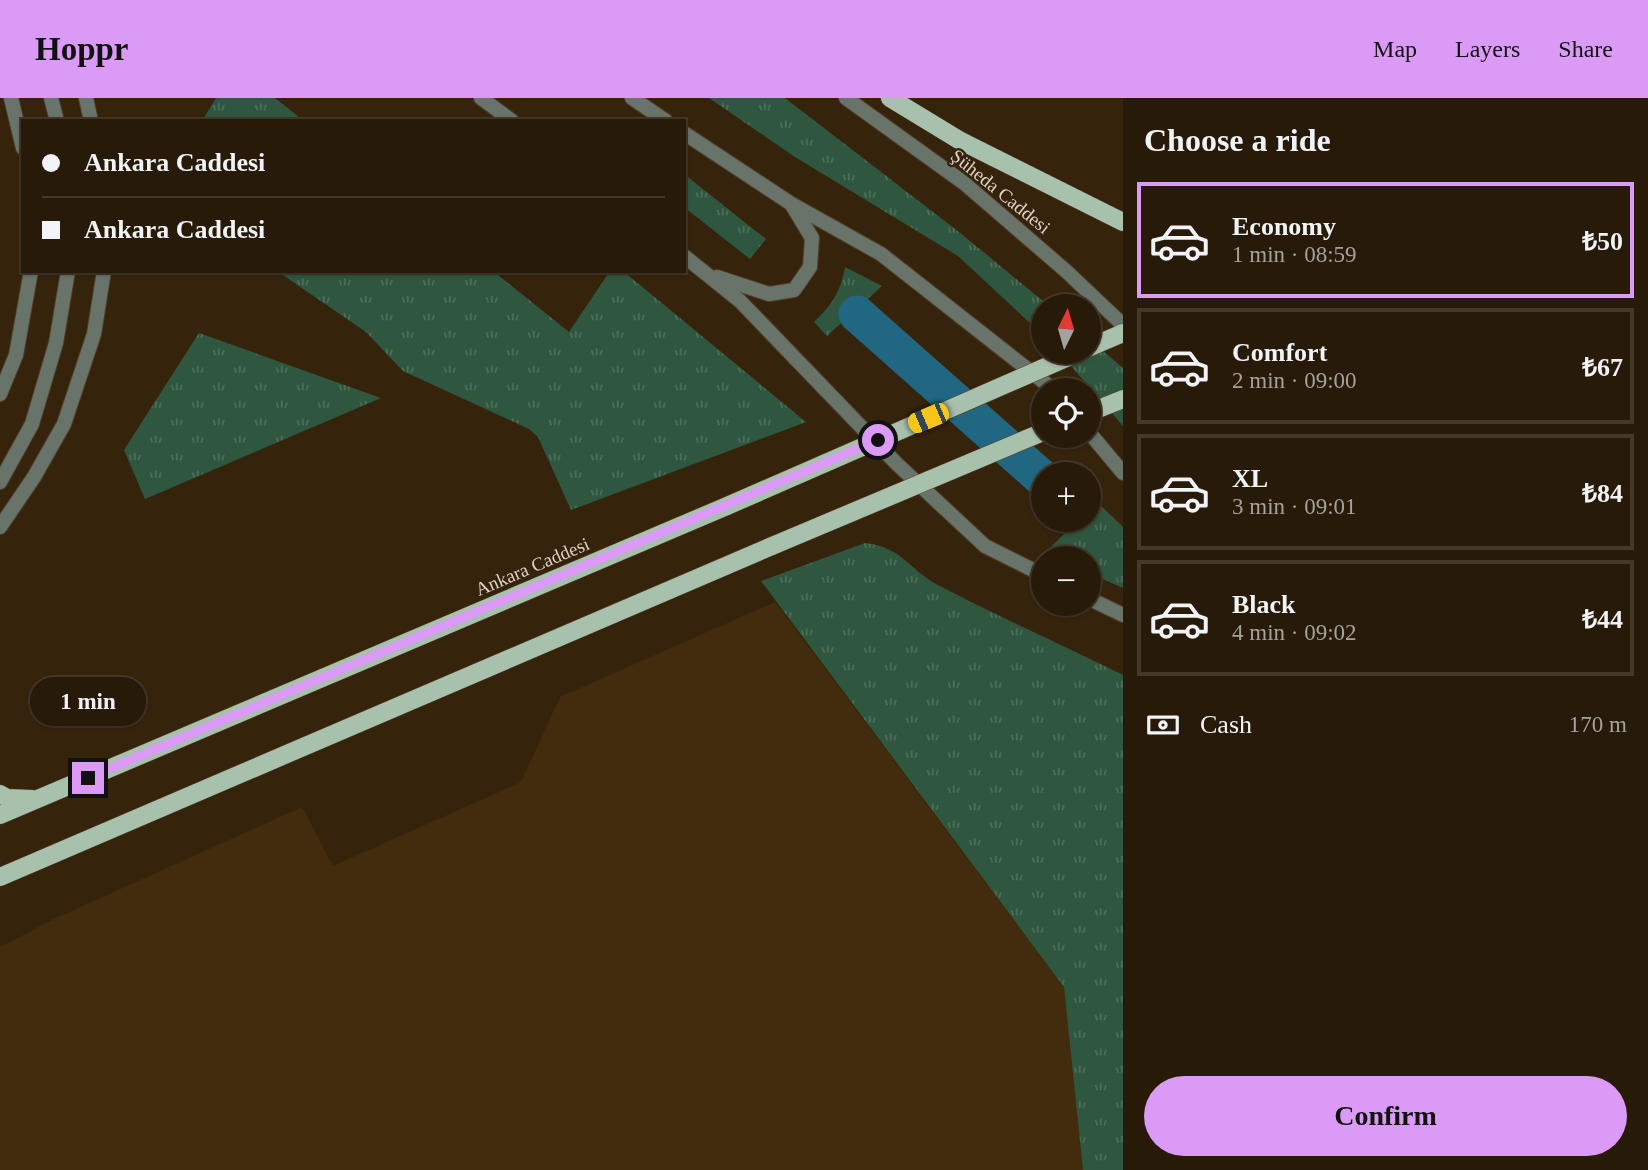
<!DOCTYPE html>
<meta charset="utf-8">
<style>
body{margin:0;font-family:Georgia,serif;background:#302312;color:#f1f3f6;height:100vh;display:flex;flex-direction:column;font-size:26px;white-space:nowrap}
*{box-sizing:border-box;margin:0}
p{font-size:23px;color:#a5a19c}
.icon{flex:none;width:38px;height:38px;fill:none;stroke:currentColor;stroke-width:2;stroke-linecap:round;stroke-linejoin:round}
.map{position:relative;flex:1;overflow:hidden}
.side{display:flex;flex-direction:column;background:#281a09;width:525px}
.side>*{flex:none}
.hud{position:absolute;left:21px;top:21px;width:665px;height:154px;border-radius:0px;box-shadow:0 2px 5px #0004,0 0 0 2px #44382a;display:grid;align-content:center;height:154px;padding:0 21px;background:#281a09}
.needle{width:46px;rotate:5deg}
.buttons{position:absolute;left:1031px;top:196px;display:grid;gap:14px}
.buttons a{display:grid;place-items:center;width:70px;height:70px;border-radius:50%;background:#281a09;box-shadow:0 2px 5px #0004,0 0 0 2px #44382a;font-size:35px}
.end{position:absolute;width:32px;height:32px;margin:-16px;border:9px solid #db9af6;background:#111;box-shadow:0 0 0 4px #111}
.from{border-radius:50%}
.bubble{position:absolute;height:49px;border-radius:24px;background:#281a09;box-shadow:0 2px 5px #0004,0 0 0 2px #44382a;font-size:23px;font-weight:700;line-height:49px;text-align:center}
.car{position:absolute;width:21px;height:42px;margin:-21px -10px;border-radius:9px;box-shadow:0 0 5px 2px #0007;background:linear-gradient(#f5c518 24%,#345 0 40%,#f5c518 0 76%,#345 0 86%,#f5c518 0)}
.hud b{display:flex;align-items:center;gap:24px;height:66px;font-size:26px}
.hud b+b{border-top:2px solid #44382a}
.hud i{width:18px;height:18px;background:#f1f3f6}
ul{padding:0;list-style:none}
li{display:flex;align-items:center;gap:21px;height:116px;margin:0 14px 10px;padding:0 7px;border:4px solid #44382a;border-radius:0px}
li div{flex:1}
li b{display:block;font-size:26px}
li em{font-style:normal;font-weight:700}
li.active{border-color:#db9af6}
li>.icon{width:63px;height:63px;stroke-width:1.5}
h2{padding:0 21px;font-size:32px;line-height:84px}
.pay{display:flex;align-items:center;gap:18px;height:77px;padding:0 21px;font-size:26px}
.pay p{margin-inline-start:auto}
.cta{display:flex;gap:14px;margin-top:auto;padding:14px 21px}
.cta a{flex:1;height:80px;border-radius:42px;background:#db9af6;color:#111;font-size:28px;font-weight:700;line-height:80px;text-align:center}
header{display:flex;align-items:center;gap:42px;box-sizing:border-box;height:98px;padding:0 35px;background:#db9af6;color:#111}
header strong{font-size:33px}
nav{display:flex;gap:38px;margin-inline-start:auto;font-size:24px}
main{display:flex;flex:1;min-height:0}
.map>svg:first-child{display:block}
.built{fill:#432c0e}
.grass{fill:url(#grass-tufts)}
.lines{fill:none;stroke-linecap:round;stroke-linejoin:round}
.canal{stroke:#216781;stroke-width:37}
.minor-casing{stroke:#513f2a;stroke-width:16}
.tertiary-casing{stroke:#513f2a;stroke-width:16}
.primary-casing{stroke:#513f2a;stroke-width:19}
.minor{stroke:#68746a;stroke-width:14}
.tertiary{stroke:#68746a;stroke-width:14}
.primary{stroke:#a8c1ad;stroke-width:18}
.primary-bridge-casing{stroke:#513f2a;stroke-width:19;stroke-linecap:butt}
.primary-bridge{stroke:#a8c1ad;stroke-width:18}
.route{stroke:#db9af6;stroke-width:9}
.labels{text-anchor:middle;stroke-width:5;stroke-linejoin:round;paint-order:stroke}
.street-label{font-size:19px;fill:#dfd3c6;stroke:#36230c}
</style>
<header>
<strong>Hoppr</strong>
<nav><a>Map</a><a>Layers</a><a>Share</a></nav>
</header>
<main>
<div class="map">
<svg width="1123" height="1072" viewBox="0 0 1123 1072">
<defs>
<pattern id="grass-tufts" width="24" height="20" patternUnits="userSpaceOnUse" patternTransform="scale(1.75)"><rect width="24" height="20" fill="#2f573f"/><path d="M3 7l-1-3M5 7V3M7 7l1-3M15 17l-1-3M17 17v-4M19 17l1-3" fill="none" stroke="#4d6e59"/></pattern>
</defs>
<rect width="100%" height="100%" fill="#36230c"/>
<path class="built" d="M775,504L1064,889L1083,1072H0V849L54,821L302,709L333,768L521,684L560,599Z"/>
<g class="grass">
<path d="M216,0H275L304,23H202Z"/>
<path d="M709,0H785L959,134L1049,208H1043V237L958,158L795,59Z"/>
<path d="M684,76L766,141L750,161L684,109Z"/>
<path d="M845,169L882,188L827,238L814,224C832,207 841,193 845,169Z"/>
<path d="M277,173H493L569,234L610,173H623L806,324L571,412L538,339L529,331L403,273L366,234Z"/>
<path d="M199,235L381,300L145,401L124,352Z"/>
<path d="M1089,241L1123,270V328L1059,254H1088Z"/>
<path d="M1096,403L1123,429V490L1089,475L1088,460H1056L1045,455L1078,422H1088L1089,411Z"/>
<path d="M865,445C904,450 908,471 938,487C999,519 1062,547 1123,577V1072H1083L1064,889L761,483Z"/>
</g>
<g class="lines">
<path class="canal" d="M857,216L1043,381"/>
<g class="minor-casing">
<path id="minor" d="M846,0L964,85L1066,173L1123,227"/>
</g>
<g class="tertiary-casing">
<g id="tertiary">
<path d="M11,0L23,50"/>
<path d="M51,0L57,23"/>
<path d="M86,0L91,23"/>
<path d="M481,0L512,23"/>
<path d="M632,0L666,23"/>
<path d="M684,35L790,105L881,156L1054,292"/>
<path d="M684,158L740,203L896,365L985,448L1043,477"/>
<path d="M717,179L769,196L794,192L810,169L812,140L792,107"/>
<path d="M0,296L16,257L31,173"/>
<path d="M1088,333L1123,375"/>
<path d="M0,384L32,326L56,245L68,173"/>
<path d="M0,429L34,379L64,326L94,236L104,173"/>
<path d="M1088,500L1123,517"/>
</g>
</g>
<g class="primary-casing">
<g id="primary">
<path d="M890,0L959,42L1123,124"/>
<path d="M1088,250L1123,235"/>
<path d="M1088,315L1123,301"/>
<path d="M0,696L7,700L32,701"/>
<path d="M0,717L727,408"/>
<path d="M0,779L772,448"/>
</g>
</g>
<use href="#minor" class="minor"/>
<use href="#tertiary" class="tertiary"/>
<use href="#primary" class="primary"/>
<g class="primary-bridge-casing">
<g id="primary-bridge">
<path d="M727,408L1080,254"/>
<path d="M772,448L1043,334"/>
</g>
</g>
<use href="#primary-bridge" class="primary-bridge"/>
</g>
<g class="lines">
<path class="route" d="M88,680L878,342"/>
</g>
<g class="labels">
<g class="street-label">
<text transform="translate(1001 93) rotate(39)" y="7">Şüheda Caddesi</text>
<text transform="translate(532 468) rotate(-23)" y="7">Ankara Caddesi</text>
</g>
</g>
</svg>
<div class="buttons">
<a><svg class="needle" viewBox="-14 -14 28 28"><path d="M0-13l5 13h-10z" fill="#e53935"/><path d="M0 13l5-13h-10z" fill="#a5a19c"/></svg></a>
<a><svg class="icon" aria-label="locate" viewBox="0 0 24 24"><circle cx="12" cy="12" r="6"/><path d="M12 2v4M12 18v4M2 12h4M18 12h4"/></svg></a>
<a>+</a>
<a>−</a>
</div>
<i class="end from" style="left:878px;top:342px"></i>
<i class="end" style="left:88px;top:680px"></i>
<div class="bubble" style="left:30px;top:579px;width:116px">1 min</div>
<i class="car" style="left:928px;top:320px;rotate:247deg"></i>
<div class="hud">
<b><i class="from"></i>Ankara Caddesi</b>
<b><i></i>Ankara Caddesi</b>
</div>
</div>
<section class="side">
<h2>Choose a ride</h2>
<ul>
<li class="active"><svg class="icon" aria-label="car" viewBox="0 0 24 24"><path d="M5 17H2v-5l4-1 3-4h7l3 4 3 1v5h-3M9 17h6M6 11h13"/><circle cx="7" cy="17" r="2"/><circle cx="17" cy="17" r="2"/></svg><div><b>Economy</b><p>1 min · 08:59</p></div><em>₺50</em></li>
<li><svg class="icon" aria-label="car" viewBox="0 0 24 24"><path d="M5 17H2v-5l4-1 3-4h7l3 4 3 1v5h-3M9 17h6M6 11h13"/><circle cx="7" cy="17" r="2"/><circle cx="17" cy="17" r="2"/></svg><div><b>Comfort</b><p>2 min · 09:00</p></div><em>₺67</em></li>
<li><svg class="icon" aria-label="car" viewBox="0 0 24 24"><path d="M5 17H2v-5l4-1 3-4h7l3 4 3 1v5h-3M9 17h6M6 11h13"/><circle cx="7" cy="17" r="2"/><circle cx="17" cy="17" r="2"/></svg><div><b>XL</b><p>3 min · 09:01</p></div><em>₺84</em></li>
<li><svg class="icon" aria-label="car" viewBox="0 0 24 24"><path d="M5 17H2v-5l4-1 3-4h7l3 4 3 1v5h-3M9 17h6M6 11h13"/><circle cx="7" cy="17" r="2"/><circle cx="17" cy="17" r="2"/></svg><div><b>Black</b><p>4 min · 09:02</p></div><em>₺44</em></li>
</ul>
<div class="pay"><svg class="icon" aria-label="cash" viewBox="0 0 24 24"><path d="M3 7h18v10H3z"/><circle cx="12" cy="12" r="2"/></svg>Cash<p>170 m</p></div>
<div class="cta"><a>Confirm</a></div>
</section>
</main>
